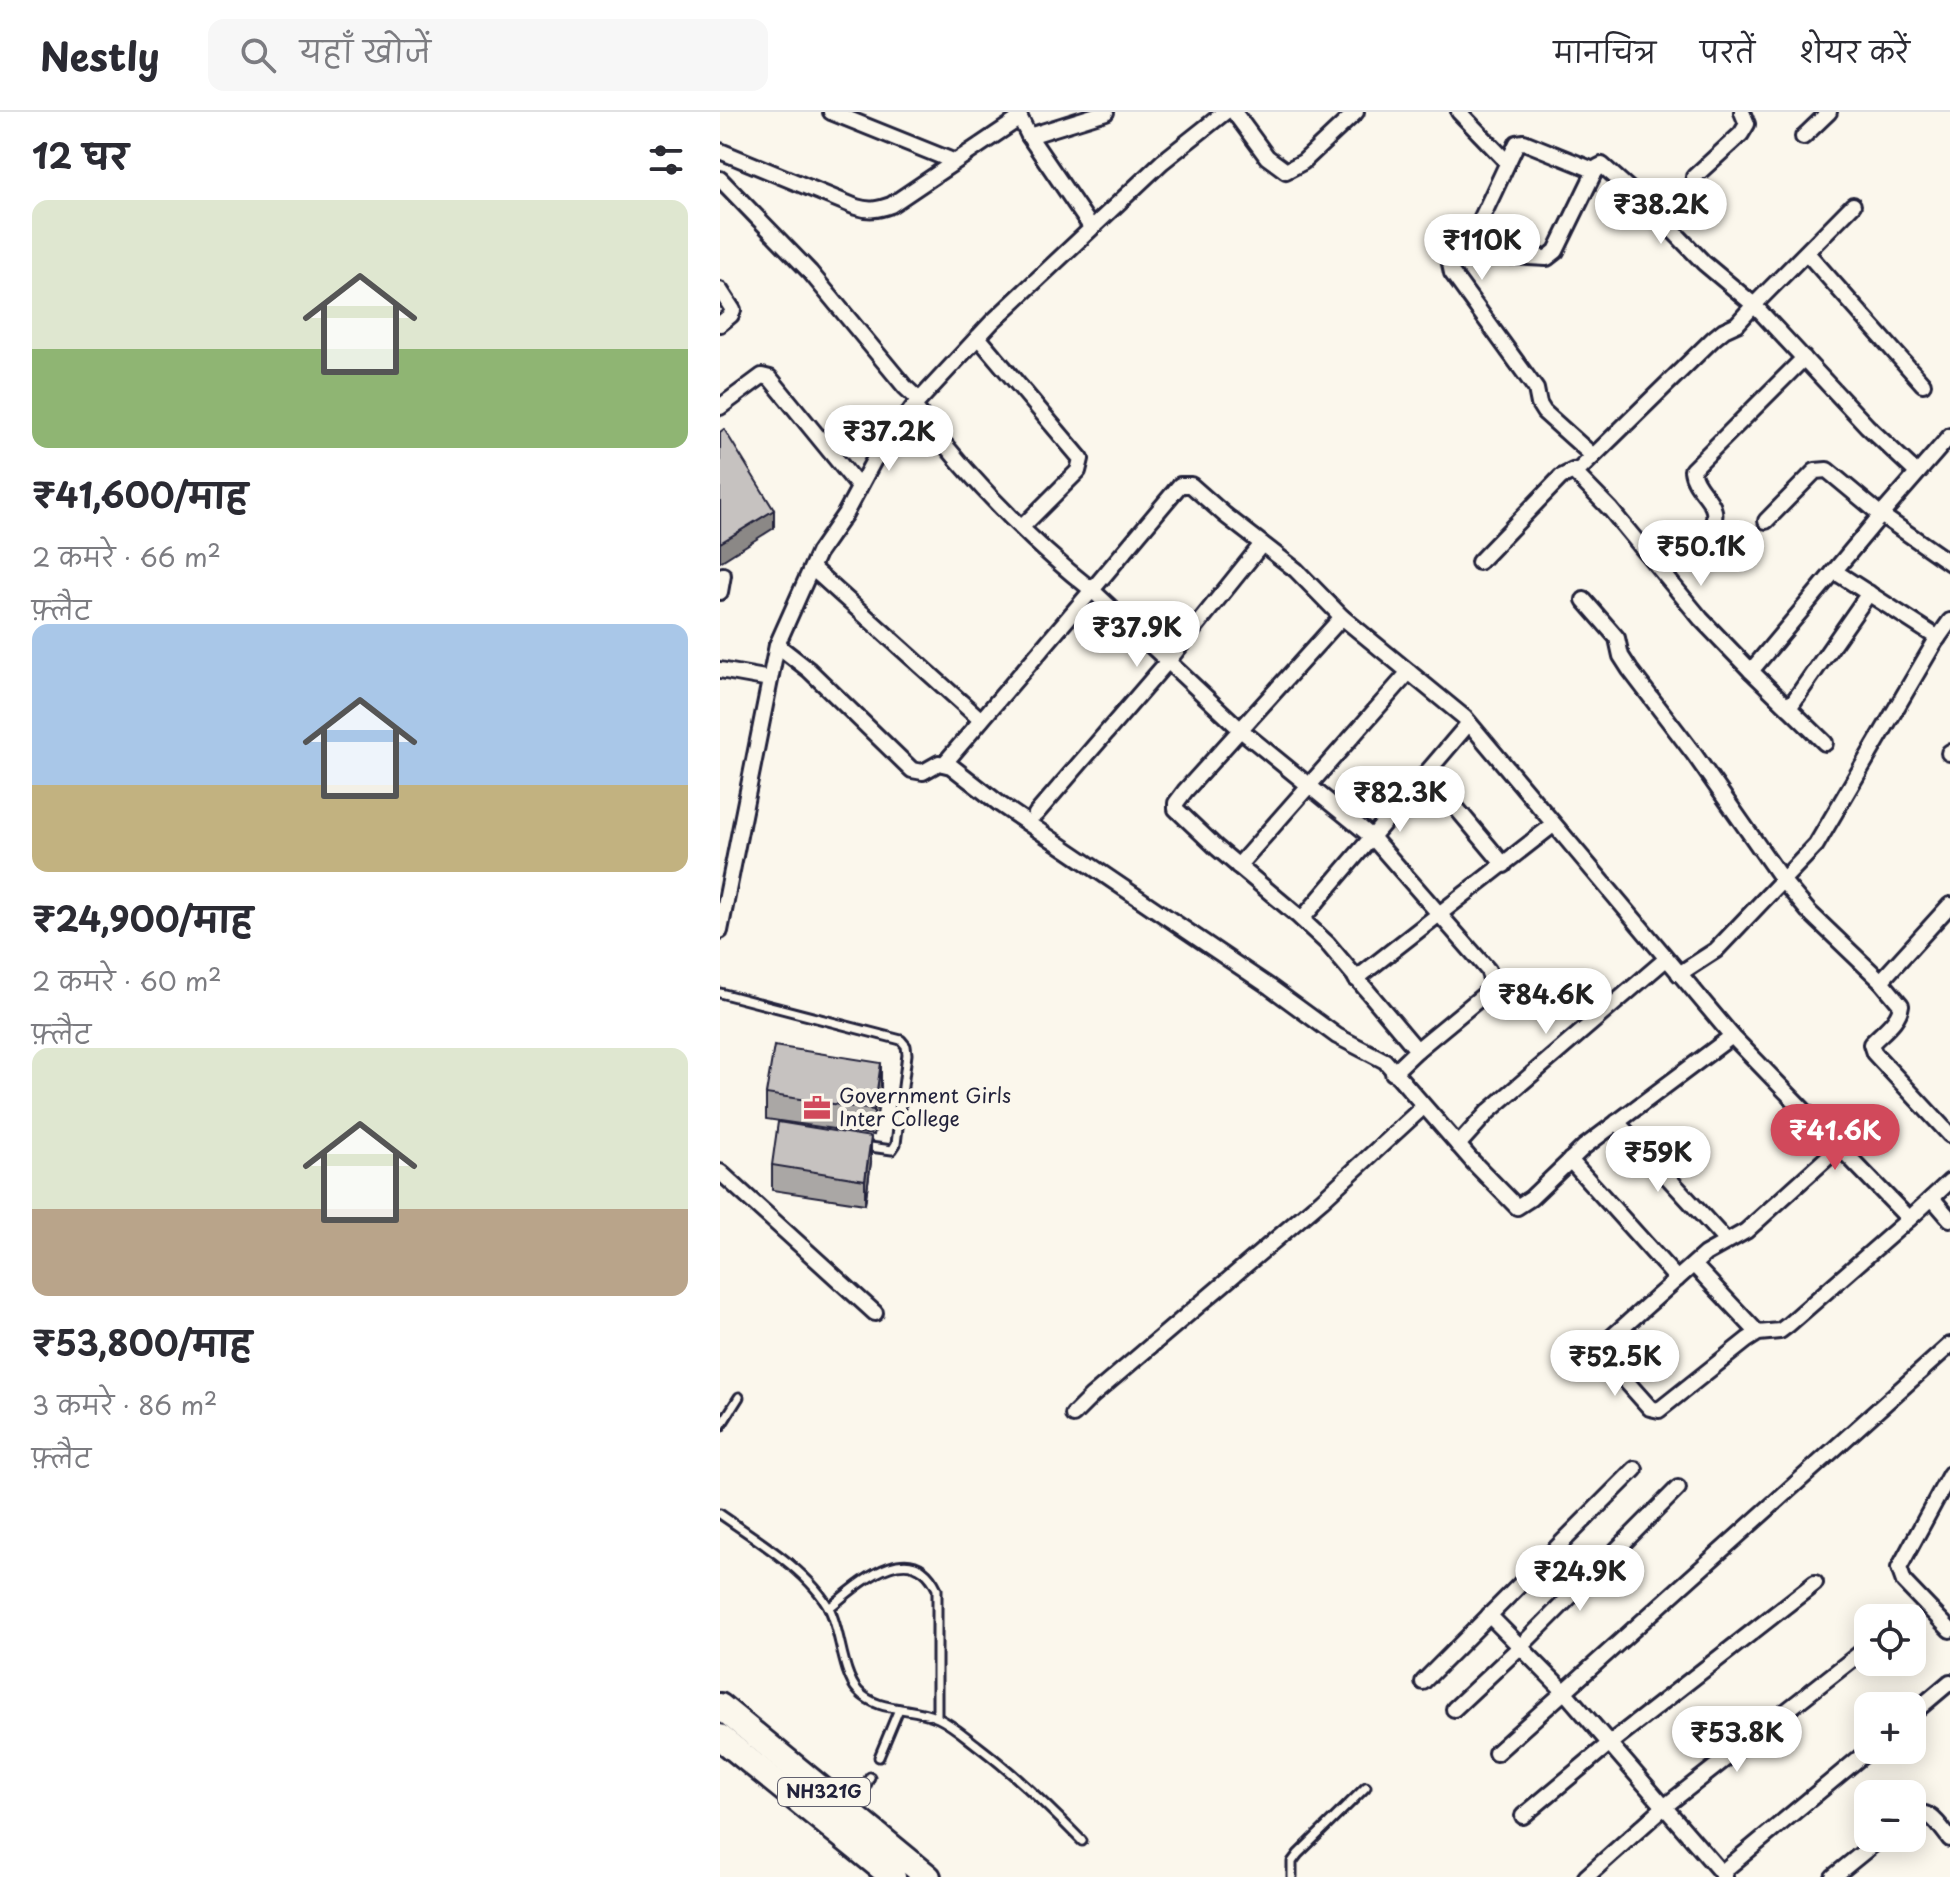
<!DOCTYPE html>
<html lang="hi">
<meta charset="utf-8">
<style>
:root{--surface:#fff;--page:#f7f7f7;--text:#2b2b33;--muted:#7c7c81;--line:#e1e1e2;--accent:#d1495b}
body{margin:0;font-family:"Playpen Sans","Playpen Sans Deva",sans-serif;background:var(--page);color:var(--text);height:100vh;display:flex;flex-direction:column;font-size:30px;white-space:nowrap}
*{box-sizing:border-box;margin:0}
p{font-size:26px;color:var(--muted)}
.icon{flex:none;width:44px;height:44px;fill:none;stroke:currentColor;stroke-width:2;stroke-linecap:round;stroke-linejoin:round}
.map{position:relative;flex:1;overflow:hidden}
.side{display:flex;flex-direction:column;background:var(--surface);width:720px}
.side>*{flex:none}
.buttons{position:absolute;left:1134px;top:1492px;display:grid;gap:16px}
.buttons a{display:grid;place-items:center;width:72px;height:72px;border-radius:16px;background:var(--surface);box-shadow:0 4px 20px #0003;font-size:40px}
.price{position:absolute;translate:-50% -68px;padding:0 18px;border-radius:28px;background:#fff;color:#222;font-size:26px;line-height:52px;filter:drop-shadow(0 2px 4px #0008)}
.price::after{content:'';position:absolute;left:50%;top:48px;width:24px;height:18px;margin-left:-12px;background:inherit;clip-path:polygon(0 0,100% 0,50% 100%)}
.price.active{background:var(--accent);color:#fff}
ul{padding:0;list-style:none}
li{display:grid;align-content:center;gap:16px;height:424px;padding:0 32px}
li span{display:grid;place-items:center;height:248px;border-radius:16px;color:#555}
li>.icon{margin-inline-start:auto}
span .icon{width:144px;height:144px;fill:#fffc;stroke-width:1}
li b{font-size:34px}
h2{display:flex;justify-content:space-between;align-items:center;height:96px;padding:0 32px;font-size:34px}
header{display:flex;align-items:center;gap:48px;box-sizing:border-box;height:112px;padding:0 40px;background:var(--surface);border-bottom:2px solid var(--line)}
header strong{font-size:38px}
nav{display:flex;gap:44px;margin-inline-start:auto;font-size:28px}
.search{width:560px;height:72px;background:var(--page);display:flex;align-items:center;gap:20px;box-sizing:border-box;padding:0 28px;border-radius:16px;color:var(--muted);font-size:30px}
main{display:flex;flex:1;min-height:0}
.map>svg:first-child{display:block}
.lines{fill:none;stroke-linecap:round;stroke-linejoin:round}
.lane-casing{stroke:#22223b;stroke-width:13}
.street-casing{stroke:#22223b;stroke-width:20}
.highway-casing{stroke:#22223b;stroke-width:30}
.lane{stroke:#fbf7ec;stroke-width:7}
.street{stroke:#fbf7ec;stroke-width:14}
.highway{stroke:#fbf7ec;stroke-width:24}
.wall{fill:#aaa7a5;stroke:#22223b;stroke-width:2}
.shaded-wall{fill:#8b8886;stroke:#22223b;stroke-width:2}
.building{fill:#c6c2c0;stroke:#22223b;stroke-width:2}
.labels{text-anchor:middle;stroke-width:8;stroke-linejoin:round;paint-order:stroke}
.shield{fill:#fbf7ec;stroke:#636270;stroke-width:2}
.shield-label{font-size:18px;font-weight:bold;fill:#22223b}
.poi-label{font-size:20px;fill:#22223b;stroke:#fbf7ec;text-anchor:start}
</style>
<header>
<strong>Nestly</strong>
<div class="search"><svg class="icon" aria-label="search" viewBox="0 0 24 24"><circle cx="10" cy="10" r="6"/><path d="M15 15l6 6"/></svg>यहाँ खोजें</div>
<nav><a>मानचित्र</a><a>परतें</a><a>शेयर करें</a></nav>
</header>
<main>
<section class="side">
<h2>12 घर<svg class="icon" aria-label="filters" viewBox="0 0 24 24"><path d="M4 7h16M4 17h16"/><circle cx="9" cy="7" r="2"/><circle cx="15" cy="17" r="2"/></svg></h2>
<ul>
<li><span style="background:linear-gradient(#dfe7d0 60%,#8fb573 0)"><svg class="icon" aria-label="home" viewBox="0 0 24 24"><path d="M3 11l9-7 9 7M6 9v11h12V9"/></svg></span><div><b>₹41,600/माह</b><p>2 कमरे · 66 m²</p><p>फ़्लैट</p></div></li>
<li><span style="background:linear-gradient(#a9c7e8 65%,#c2b280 0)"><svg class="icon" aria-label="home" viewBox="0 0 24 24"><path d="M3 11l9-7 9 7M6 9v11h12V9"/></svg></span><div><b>₹24,900/माह</b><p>2 कमरे · 60 m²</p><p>फ़्लैट</p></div></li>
<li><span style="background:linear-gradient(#dfe7d0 65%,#b9a48a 0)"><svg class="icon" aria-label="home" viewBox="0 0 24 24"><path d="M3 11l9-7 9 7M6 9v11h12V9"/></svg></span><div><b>₹53,800/माह</b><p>3 कमरे · 86 m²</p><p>फ़्लैट</p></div></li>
</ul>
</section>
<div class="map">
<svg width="1230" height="1765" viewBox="0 0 1230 1765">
<rect width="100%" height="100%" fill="#fbf7ec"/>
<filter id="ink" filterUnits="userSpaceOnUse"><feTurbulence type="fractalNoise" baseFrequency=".0125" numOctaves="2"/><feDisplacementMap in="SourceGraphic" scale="16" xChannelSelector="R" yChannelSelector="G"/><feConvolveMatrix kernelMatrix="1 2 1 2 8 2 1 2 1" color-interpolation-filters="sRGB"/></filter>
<g filter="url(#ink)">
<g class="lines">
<g class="lane-casing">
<g id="lane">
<path d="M 0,881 L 181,928 L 186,934 L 187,942 L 176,1032 L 172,1038 L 143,1034"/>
<path d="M 0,1315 L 19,1285"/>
<path d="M 0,1402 C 34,1426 91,1460 110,1498 C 121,1521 122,1561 138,1579 C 158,1601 193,1594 218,1606 C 233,1613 246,1625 258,1634 C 296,1663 329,1695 362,1729"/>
<path d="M 109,1496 C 138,1473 191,1422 217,1477 L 217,1605"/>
<path d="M 159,1645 L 179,1597"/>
<path d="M 135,1697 L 150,1665"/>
<path d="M 572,1765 L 572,1750 L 578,1742 L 646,1675"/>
</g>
</g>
<g class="street-casing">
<g id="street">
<path d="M 111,0 L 233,49"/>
<path d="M 297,0 L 309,24 L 371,115"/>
<path d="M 514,0 L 547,45 L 566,59 L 583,50 L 636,0"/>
<path d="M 739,0 L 787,50"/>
<path d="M 309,24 L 386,0"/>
<path d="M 1083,25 L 1109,0"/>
<path d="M 0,39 L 136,95 C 149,99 157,98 171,93 L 300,6"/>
<path d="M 974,65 L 1021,22 L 1027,12 L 1022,0"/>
<path d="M 0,67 L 90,160 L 185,275 L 199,288"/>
<path d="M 1087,141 L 1203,272"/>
<path d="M 729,147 L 790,144 L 827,146 L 836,139 L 873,63 L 878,55 L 882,53 L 934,99 L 984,151 L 1034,193 L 1133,93"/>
<path d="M 0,178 L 13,198 L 11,203 L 0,212"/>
<path d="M 258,225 L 361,347 L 358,359 L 302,415"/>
<path d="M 0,295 L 42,264 L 50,266 L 139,375"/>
<path d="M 1230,324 L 1161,403 L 1230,451"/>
<path d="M 873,344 L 824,300 L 819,292 L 816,277 L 732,161 L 729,147 L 756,118 L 797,31 L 804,30 L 876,59"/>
<path d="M 856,361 L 993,227 L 1004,218 L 1017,212 L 1034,193 L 1147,314 L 1197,361"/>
<path d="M 759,450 L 841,365 L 853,359 L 891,398 L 981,507 L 1031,559 L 1161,403 L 1107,358 L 1095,359 L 1046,409"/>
<path d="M 92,456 L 261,608"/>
<path d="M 1114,459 L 1218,526"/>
<path d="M 945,462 L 993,411 C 1001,389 974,379 972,358 L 1084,246"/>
<path d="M 0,480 L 3,463"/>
<path d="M 864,488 L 897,526 L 901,544 L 910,558 L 974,642 L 1063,769 L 1088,799 L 1161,869"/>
<path d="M 622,505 L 465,679 L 456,691 L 456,697 L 497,736 L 577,803 L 607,831 L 697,938 L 673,961"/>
<path d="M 57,533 L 89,558 L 192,658 L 203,660 L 219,651 L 231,654 L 281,693 L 550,875 L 617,924 L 665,949 L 753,1050 L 797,1095 L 811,1086 L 864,1035 L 1012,924 L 745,606 L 622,505 L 576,458 L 505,403 L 471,373 L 460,373 L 372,478 C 306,426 245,361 194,294"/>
<path d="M 0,558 L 50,567"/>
<path d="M 1031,559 L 1105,631"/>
<path d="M 1069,596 L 1149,481"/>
<path d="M 1229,641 L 1230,640"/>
<path d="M 224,652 L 372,478 L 522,619 L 652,725 L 768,858 L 772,869 L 771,877 L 697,938"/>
<path d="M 707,661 L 784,753"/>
<path d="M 316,702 L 448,549 L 542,432"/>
<path d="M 518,754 L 689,560"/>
<path d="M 1230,793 L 1161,869 L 1181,893 C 1179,909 1162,920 1151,932 L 1154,941 L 1230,1023"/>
<path d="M 582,807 L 749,611"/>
<path d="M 0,819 L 57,533 L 98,441 L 125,402 L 154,348 L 194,294 L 272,210 L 442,50 L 505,0"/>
<path d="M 959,862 L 996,838 L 1096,733 L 1215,530 L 1230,509"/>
<path d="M 636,867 L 833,713"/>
<path d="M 1012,924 L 1189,1107 L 1230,1069"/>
<path d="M 897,1010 L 1006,1129"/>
<path d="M 738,1033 L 768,1000 L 946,847"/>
<path d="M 1118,1036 L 1026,1119 L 985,1142 L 884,1232 L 881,1241 L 930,1296 L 939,1298 L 1027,1228 L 1038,1221 L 1060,1219 L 1068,1213 L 1189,1107"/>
<path d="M 850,1048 L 957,1167"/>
<path d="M 0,1060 L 155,1201"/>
<path d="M 1212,1086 L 1230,1107"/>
<path d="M 974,1153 L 1038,1221"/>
<path d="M 353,1303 L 372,1284 L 602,1088 L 703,995"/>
<path d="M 1230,1362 L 1179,1456 L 1184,1470 L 1230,1518"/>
<path d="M 769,1503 L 844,1579 L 1005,1765"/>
<path d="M 703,1570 L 915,1357"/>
<path d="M 734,1597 L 801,1534 L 958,1376"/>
<path d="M 1192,1602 L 1230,1570"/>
<path d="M 776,1641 L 1230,1233"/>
<path d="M 1192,1702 C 1211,1697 1219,1713 1230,1727"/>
<path d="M 803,1704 L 890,1631 L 1095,1471"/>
<path d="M 1001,1761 L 1149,1638"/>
<path d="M 866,1765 L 944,1695 L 1148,1535"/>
<path d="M 1113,1765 L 1161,1726"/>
</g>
</g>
<g class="highway-casing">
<g id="highway">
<path d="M 0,1594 L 208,1765"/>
<path d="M 0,1625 L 173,1765"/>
</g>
</g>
<use href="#lane" class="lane"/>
<use href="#street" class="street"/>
<use href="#highway" class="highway"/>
</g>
<g class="wall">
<path d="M 161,975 L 154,1023 L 46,1007 L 46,982 Z"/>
<path d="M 151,1050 L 145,1092 L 52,1078 L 52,1053 Z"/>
</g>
<g class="shaded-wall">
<path d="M 54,398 L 54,416 L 0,450 L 0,431 Z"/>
<path d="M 161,951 L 161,975 L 154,1023 L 154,998 Z"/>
<path d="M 151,1025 L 151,1050 L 145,1092 L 145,1068 Z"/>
</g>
<g class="building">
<path d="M 4,317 L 54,398 L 0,431 L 0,320 Z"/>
<path d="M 54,934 L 161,951 L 154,998 L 46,982 Z"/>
<path d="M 58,1010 L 151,1025 L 145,1068 L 52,1053 Z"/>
</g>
</g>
<defs>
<g id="office-bare" transform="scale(2.16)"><path d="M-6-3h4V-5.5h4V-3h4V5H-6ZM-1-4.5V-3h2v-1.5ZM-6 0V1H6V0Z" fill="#d1495b" stroke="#fbf7ec" stroke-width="2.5" paint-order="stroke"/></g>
</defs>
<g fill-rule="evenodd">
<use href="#office-bare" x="97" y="996"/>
</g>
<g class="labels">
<rect class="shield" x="58" y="1666" width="92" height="28" rx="6"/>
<g class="shield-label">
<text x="104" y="1686">NH321G</text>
</g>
<g class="poi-label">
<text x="119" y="991">Government Girls<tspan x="119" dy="23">Inter College</tspan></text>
</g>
</g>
</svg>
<div class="buttons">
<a><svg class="icon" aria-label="locate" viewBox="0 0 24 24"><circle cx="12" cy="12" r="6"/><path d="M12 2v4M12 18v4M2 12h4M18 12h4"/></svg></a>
<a>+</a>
<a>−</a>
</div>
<b class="price" style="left:941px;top:134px">₹38.2K</b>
<b class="price" style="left:762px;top:170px">₹110K</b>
<b class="price" style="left:169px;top:361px">₹37.2K</b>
<b class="price" style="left:981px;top:476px">₹50.1K</b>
<b class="price" style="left:417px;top:557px">₹37.9K</b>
<b class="price" style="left:680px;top:722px">₹82.3K</b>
<b class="price" style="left:826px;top:924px">₹84.6K</b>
<b class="price active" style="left:1115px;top:1060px">₹41.6K</b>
<b class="price" style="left:938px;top:1082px">₹59K</b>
<b class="price" style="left:895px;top:1286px">₹52.5K</b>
<b class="price" style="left:860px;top:1501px">₹24.9K</b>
<b class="price" style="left:1017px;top:1662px">₹53.8K</b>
</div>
</main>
